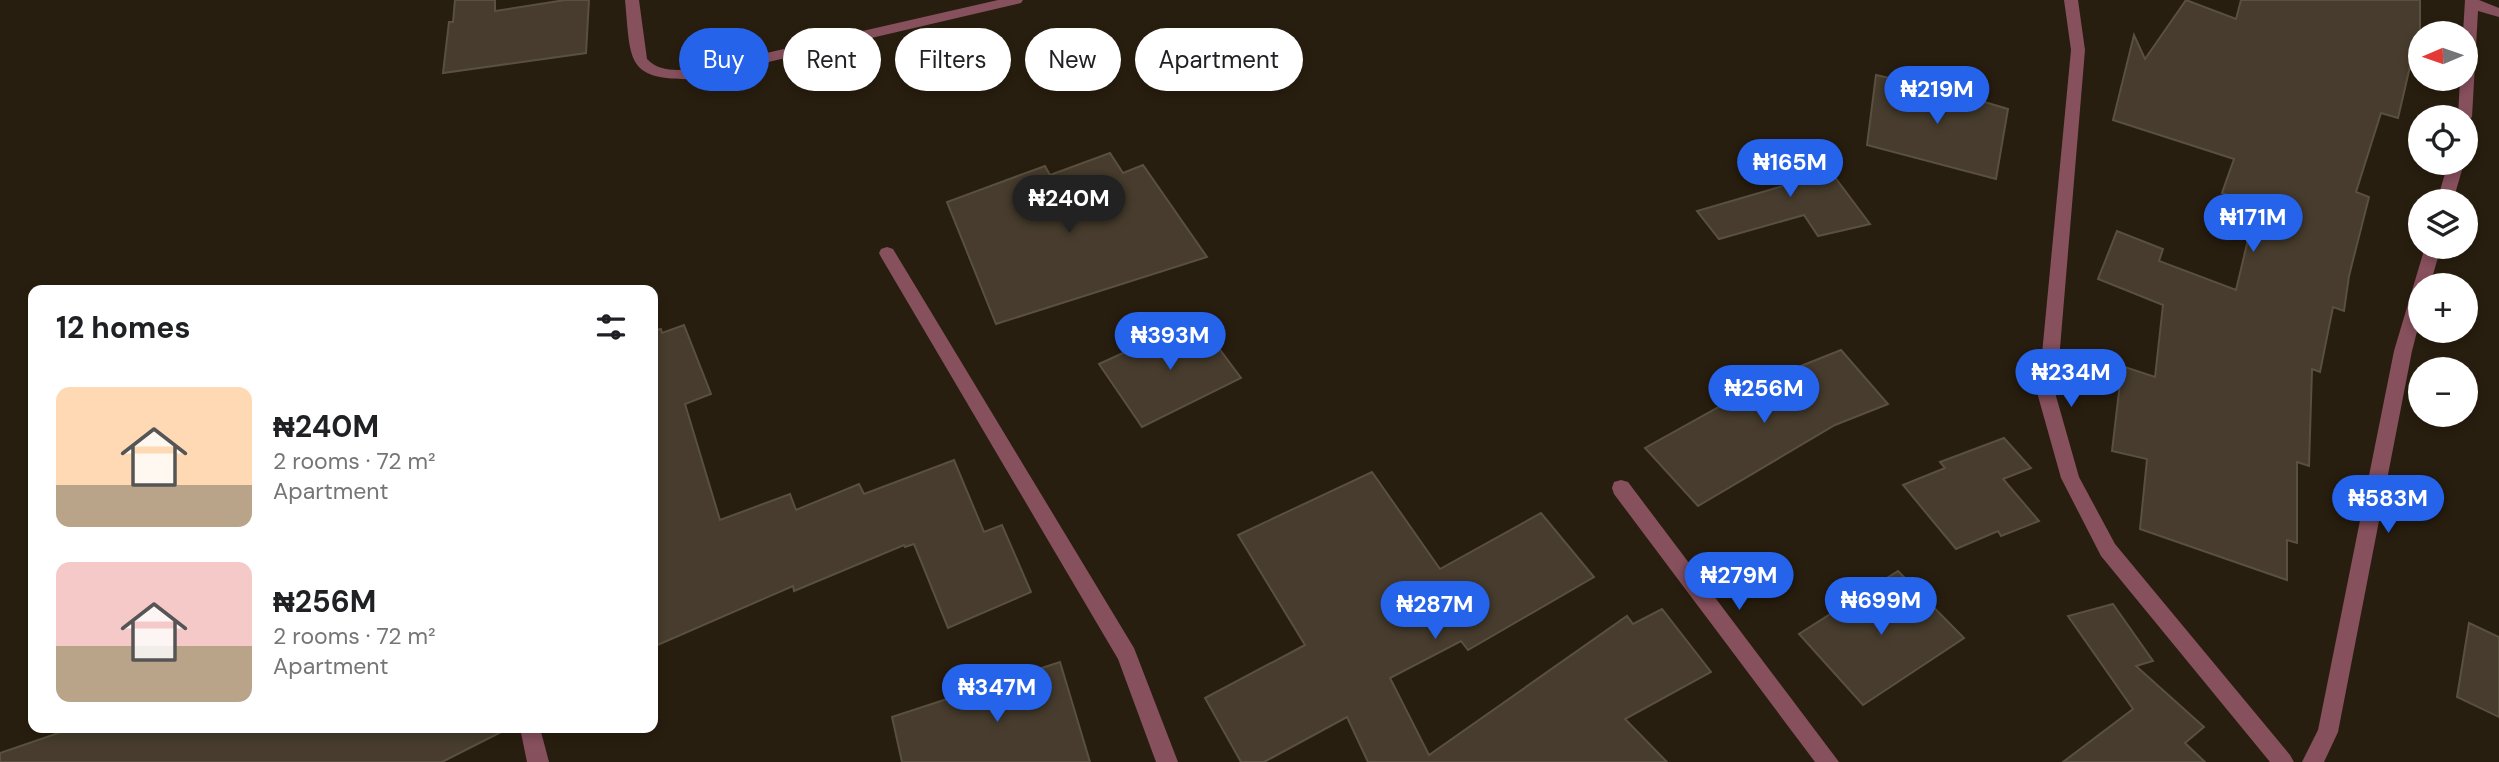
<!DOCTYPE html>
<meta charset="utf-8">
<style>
:root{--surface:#fff;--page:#f2f2f2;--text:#202124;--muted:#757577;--accent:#2563eb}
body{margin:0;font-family:"DM Sans",sans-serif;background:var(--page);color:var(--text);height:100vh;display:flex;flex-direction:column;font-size:26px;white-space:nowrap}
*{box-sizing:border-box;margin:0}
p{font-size:23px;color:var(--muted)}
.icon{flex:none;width:38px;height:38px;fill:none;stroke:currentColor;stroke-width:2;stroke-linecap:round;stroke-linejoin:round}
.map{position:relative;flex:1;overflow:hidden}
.side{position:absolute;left:28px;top:285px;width:630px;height:448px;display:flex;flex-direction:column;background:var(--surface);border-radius:14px;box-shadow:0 4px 10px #0003}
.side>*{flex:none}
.top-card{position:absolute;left:679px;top:28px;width:665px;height:63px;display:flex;gap:14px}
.needle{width:46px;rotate:268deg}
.controls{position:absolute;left:2408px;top:21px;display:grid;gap:14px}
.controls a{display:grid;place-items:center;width:70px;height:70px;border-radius:50%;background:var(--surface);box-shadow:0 4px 10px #0003;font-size:35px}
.price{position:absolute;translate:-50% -60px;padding:0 16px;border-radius:24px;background:var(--accent);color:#fff;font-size:23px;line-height:46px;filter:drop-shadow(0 2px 4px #0008)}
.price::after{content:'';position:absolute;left:50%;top:42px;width:21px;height:16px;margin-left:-10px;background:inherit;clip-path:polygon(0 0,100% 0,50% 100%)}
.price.current{background:#222;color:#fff}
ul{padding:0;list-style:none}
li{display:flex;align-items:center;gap:21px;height:175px;padding:0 28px}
li span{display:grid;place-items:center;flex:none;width:196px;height:140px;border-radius:14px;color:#555}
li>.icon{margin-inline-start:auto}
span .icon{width:84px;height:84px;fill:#fffc;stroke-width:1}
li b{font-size:30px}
h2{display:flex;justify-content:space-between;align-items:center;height:84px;padding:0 28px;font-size:30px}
.tag{padding:0 24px;border-radius:32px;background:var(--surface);box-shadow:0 4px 10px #0003;font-size:24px;line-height:63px}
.tag.current{background:var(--accent);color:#fff}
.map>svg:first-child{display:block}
.building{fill:#473c2d;stroke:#5a503f;stroke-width:2}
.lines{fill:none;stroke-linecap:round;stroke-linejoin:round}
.minor{fill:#87505d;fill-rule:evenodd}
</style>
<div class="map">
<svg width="2499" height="762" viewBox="0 0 2499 762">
<rect width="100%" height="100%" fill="#281e0f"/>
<g class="building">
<path d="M 455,0 L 495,0 L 495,11 L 565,0 L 589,0 L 586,53 L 443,73 L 449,22 L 453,22 Z"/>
<path d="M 2186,0 L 2236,19 L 2241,0 L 2420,0 L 2420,60 L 2412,58 L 2398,118 L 2381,113 L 2356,192 L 2369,197 L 2349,276 L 2344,311 L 2333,307 L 2320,372 L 2312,369 L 2309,466 L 2297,462 L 2297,543 L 2287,540 L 2287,580 L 2140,529 L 2147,459 L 2112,451 L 2122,366 L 2155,377 L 2163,305 L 2098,279 L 2117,231 L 2163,249 L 2159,261 L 2236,290 L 2256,206 L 2222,193 L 2234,159 L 2113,120 L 2134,35 L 2145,59 Z"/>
<path d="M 1876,75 L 1912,83 L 1911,80 L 2008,109 L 1996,179 L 1867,145 Z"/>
<path d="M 1810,144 L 1870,224 L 1818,236 L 1804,215 L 1719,239 L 1697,211 L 1783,186 L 1760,154 Z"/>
<path d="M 1110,153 L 1123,173 L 1143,165 L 1207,257 L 996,324 L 947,202 L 1045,166 L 1050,175 Z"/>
<path d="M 1197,319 L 1241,378 L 1142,427 L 1099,364 Z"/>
<path d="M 684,325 L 711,394 L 685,404 L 720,520 L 790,494 L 796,510 L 859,484 L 864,494 L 954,460 L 984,532 L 1002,525 L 1031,592 L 948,628 L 914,544 L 905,547 L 904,545 L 794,591 L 793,586 L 653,647 L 653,330 L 661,329 L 662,333 Z"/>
<path d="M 1841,350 L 1888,404 L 1835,425 L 1698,506 L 1645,448 L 1771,378 Z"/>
<path d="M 2004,438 L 2031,468 L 2003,479 L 2039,521 L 2001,536 L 1998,531 L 1956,549 L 1903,485 L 1945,468 L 1940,462 Z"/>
<path d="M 1372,472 L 1440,569 L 1541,513 L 1594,577 L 1468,650 L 1461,641 L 1390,678 L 1429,755 L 1627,616 L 1633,624 L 1662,609 L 1711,672 L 1625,719 L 1667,762 L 1368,762 L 1347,717 L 1264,762 L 1241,762 L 1205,698 L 1305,645 L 1238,535 Z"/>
<path d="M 1898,571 L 1964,638 L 1863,705 L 1799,634 Z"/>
<path d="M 2113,604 L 2153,661 L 2136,666 L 2204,727 L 2185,743 L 2205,762 L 2063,762 L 2133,709 L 2068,616 Z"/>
<path d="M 2469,623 L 2499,637 L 2499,717 L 2457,697 Z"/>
<path d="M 1060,662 L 1090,762 L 902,762 L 892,717 Z"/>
<path d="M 73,728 L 509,728 L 442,762 L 0,762 L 0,753 Z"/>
</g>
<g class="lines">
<g class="minor">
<path d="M 625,0 L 639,0 L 647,59 C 660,73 679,70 696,69 L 998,0 L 1023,0 L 1021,3 L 696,79 C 625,81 631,61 625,0 Z"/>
<path d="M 2064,0 L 2078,0 L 2085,50 L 2056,396 L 2079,477 L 2115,544 L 2290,755 L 2294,762 L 2270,762 L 2101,556 L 2061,478 L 2038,396 L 2071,50 Z"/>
<path d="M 2465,0 L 2479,0 L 2499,8 L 2499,17 L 2478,11 L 2472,117 L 2466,122 L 2466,117 L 2458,117 L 2460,79 L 2466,79 L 2466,33 L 2463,33 Z"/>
<path d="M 2448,163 L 2464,163 L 2453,201 L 2437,201 Z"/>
<path d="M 887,247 L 893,249 L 1134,648 L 1178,762 L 1156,762 L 1118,659 L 881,257 L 879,253 L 881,249 Z"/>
<path d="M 2425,247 L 2441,247 L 2430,285 L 2420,285 L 2420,320 L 2412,351 L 2338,732 L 2324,762 L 2302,762 L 2318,730 L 2394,351 Z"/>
<path d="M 1621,480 L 1628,482 L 1839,762 L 1815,762 L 1614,494 L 1612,488 L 1614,482 Z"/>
<path d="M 520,728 L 540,728 L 549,762 L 527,762 Z"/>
</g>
</g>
</svg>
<div class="controls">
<a><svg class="needle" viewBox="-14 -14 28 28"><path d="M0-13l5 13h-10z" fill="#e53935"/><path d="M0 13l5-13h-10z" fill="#757577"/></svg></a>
<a><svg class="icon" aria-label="locate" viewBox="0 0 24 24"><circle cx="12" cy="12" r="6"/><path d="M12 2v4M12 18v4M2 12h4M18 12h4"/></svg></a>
<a><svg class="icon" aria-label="layers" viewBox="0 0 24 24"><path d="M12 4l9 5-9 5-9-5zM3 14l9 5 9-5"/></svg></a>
<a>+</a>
<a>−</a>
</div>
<b class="price" style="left:1937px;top:126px">₦219M</b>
<b class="price" style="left:1790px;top:199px">₦165M</b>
<b class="price current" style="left:1069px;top:235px">₦240M</b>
<b class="price" style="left:2253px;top:254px">₦171M</b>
<b class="price" style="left:1170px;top:372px">₦393M</b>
<b class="price" style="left:2071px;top:409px">₦234M</b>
<b class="price" style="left:1764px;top:425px">₦256M</b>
<b class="price" style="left:2388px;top:535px">₦583M</b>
<b class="price" style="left:1739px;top:612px">₦279M</b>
<b class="price" style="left:1881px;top:637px">₦699M</b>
<b class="price" style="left:1435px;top:641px">₦287M</b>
<b class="price" style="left:997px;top:724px">₦347M</b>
<div class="top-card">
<a class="tag current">Buy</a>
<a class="tag">Rent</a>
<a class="tag">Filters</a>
<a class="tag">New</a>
<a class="tag">Apartment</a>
</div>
<section class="side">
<h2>12 homes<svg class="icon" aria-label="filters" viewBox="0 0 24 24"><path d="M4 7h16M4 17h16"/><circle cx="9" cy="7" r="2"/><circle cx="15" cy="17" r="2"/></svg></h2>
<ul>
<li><span style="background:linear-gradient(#ffd9b3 70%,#b9a48a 0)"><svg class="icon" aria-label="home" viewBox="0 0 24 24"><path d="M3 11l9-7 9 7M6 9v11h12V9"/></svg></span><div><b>₦240M</b><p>2 rooms · 72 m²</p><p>Apartment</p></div></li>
<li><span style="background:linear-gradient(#f6c9c9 60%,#b9a48a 0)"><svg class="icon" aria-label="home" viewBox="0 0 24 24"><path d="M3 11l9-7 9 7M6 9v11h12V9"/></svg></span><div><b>₦256M</b><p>2 rooms · 72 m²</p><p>Apartment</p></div></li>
</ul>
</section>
</div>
